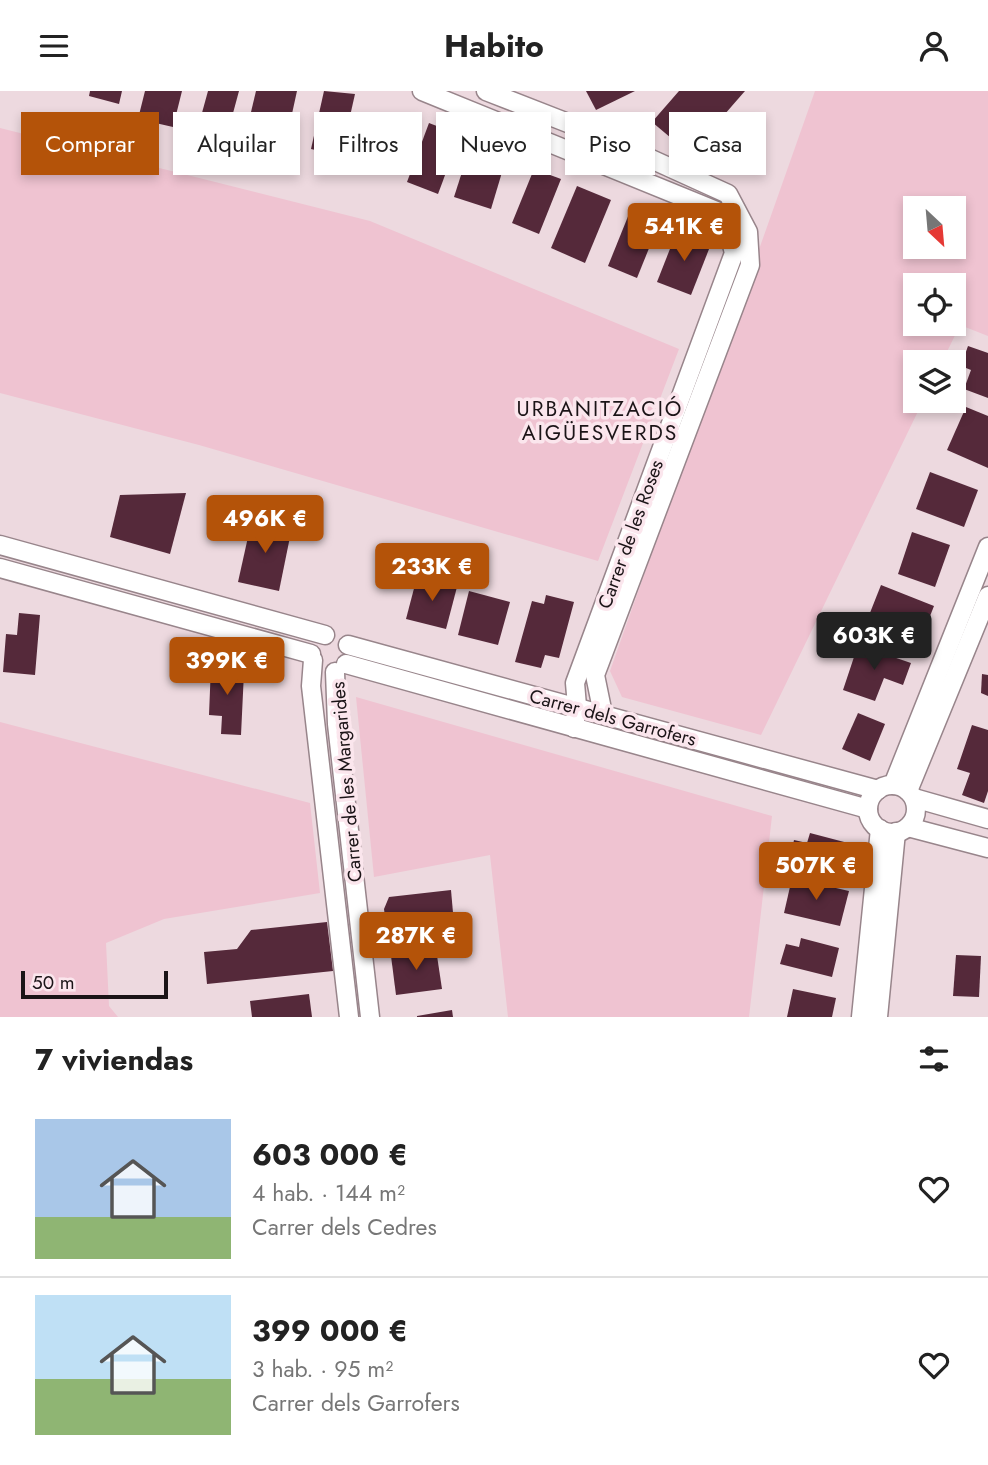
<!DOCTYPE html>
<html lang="es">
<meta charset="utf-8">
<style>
:root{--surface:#fff;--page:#f2f2f2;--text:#222;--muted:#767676;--line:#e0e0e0;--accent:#b45309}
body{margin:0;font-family:Jost,sans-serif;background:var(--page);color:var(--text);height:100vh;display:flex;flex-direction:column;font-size:26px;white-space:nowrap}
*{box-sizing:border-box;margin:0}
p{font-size:23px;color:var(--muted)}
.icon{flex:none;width:38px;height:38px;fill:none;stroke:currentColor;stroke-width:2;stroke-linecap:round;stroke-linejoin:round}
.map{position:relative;height:926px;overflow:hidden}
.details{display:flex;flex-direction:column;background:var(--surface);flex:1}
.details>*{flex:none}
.hud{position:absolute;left:21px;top:21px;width:947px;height:63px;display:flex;gap:14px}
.needle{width:46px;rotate:154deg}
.fabs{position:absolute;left:903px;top:105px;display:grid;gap:14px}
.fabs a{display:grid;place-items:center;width:63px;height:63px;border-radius:0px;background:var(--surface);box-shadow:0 4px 10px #0003;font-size:35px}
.scale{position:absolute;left:21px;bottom:18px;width:147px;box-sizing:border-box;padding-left:7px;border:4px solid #1b1417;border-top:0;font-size:19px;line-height:24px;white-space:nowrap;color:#1b1417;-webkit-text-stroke:5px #fbe6ed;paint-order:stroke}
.price{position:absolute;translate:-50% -60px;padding:0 16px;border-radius:7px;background:var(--accent);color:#fff;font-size:23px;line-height:46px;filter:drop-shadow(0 2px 4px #0008)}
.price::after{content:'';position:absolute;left:50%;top:42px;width:21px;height:16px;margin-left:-10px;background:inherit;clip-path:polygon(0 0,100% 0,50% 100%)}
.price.current{background:#222;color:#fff}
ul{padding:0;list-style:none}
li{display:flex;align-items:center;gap:21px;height:175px;padding:0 35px}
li+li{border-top:2px solid var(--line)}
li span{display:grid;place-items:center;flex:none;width:196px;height:140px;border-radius:0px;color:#555}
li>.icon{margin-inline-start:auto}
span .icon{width:84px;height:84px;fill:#fffc;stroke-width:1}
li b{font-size:30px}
h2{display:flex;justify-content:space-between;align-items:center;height:84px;padding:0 35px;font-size:30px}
.chip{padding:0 24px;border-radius:0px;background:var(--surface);box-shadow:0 4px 10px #0003;font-size:24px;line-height:63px}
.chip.current{background:var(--accent);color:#fff}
header{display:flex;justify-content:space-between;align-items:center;height:91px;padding:0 35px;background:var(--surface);font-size:32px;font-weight:700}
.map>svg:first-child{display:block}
.green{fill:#efc3d1;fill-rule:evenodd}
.building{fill:#55293a}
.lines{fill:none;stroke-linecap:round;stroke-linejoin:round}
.minor-casing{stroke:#98858b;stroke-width:21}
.minor{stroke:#fff;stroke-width:18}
.labels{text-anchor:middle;stroke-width:7;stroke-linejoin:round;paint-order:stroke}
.street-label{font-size:19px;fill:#1b1417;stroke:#fbe6ed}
.neighbourhood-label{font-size:21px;letter-spacing:2px;fill:#1b1417;stroke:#fbe6ed}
</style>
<header><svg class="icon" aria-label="menu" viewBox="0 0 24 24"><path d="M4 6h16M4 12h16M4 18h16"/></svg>Habito<svg class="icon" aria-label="person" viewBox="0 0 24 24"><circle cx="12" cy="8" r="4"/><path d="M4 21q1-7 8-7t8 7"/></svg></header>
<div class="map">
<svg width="988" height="926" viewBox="0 0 988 926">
<rect width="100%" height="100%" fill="#edd9df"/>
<g class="green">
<path d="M 815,0 L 988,0 L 988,245 L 960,234 L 942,271 L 915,271 L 915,310 L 923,310 L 761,644 L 622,606 L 610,580 ZM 915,117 L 954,117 L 954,156 L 915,156 ZM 915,194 L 954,194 L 954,233 L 915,233 Z"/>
<path d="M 0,37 L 370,130 L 679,258 L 598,470 L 199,354 L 0,302 Z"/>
<path d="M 356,606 L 772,725 L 749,926 L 508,926 L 490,764 L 374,786 Z"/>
<path d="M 0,631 L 310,712 L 320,802 L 164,828 L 106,852 L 109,915 L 118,926 L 0,926 Z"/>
</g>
<g class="building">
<path d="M 90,0 L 122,0 L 119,13 L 89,5 Z"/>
<path d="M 145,0 L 182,0 L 173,36 L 138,28 Z"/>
<path d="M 208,0 L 239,0 L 226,48 L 197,40 Z"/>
<path d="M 256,0 L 297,0 L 286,50 L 246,42 Z"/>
<path d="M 324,0 L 355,3 L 341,65 L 311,58 Z"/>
<path d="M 586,0 L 635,0 L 596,19 Z"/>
<path d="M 679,0 L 745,0 L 690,63 L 652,31 Z"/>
<path d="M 429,32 L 460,44 L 438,103 L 407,91 Z"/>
<path d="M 470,56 L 506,68 L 491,118 L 454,106 Z"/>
<path d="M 534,78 L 561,88 L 539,143 L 512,132 Z"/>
<path d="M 577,95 L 611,109 L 585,172 L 551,157 Z"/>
<path d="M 631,118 L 660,130 L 637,187 L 608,175 Z"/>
<path d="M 677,140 L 711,153 L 691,204 L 657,191 Z"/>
<path d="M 968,255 L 988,262 L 988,307 L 964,298 L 971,279 L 961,275 Z"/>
<path d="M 966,316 L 988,325 L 988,377 L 947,359 Z"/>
<path d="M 930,381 L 978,399 L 964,436 L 916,418 Z"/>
<path d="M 186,402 L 170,463 L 110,446 L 120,404 Z"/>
<path d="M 252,428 L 292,436 L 279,500 L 238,491 Z"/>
<path d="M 912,441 L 950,454 L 935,496 L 898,483 Z"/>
<path d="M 417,486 L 457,496 L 446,538 L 406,528 Z"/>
<path d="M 881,494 L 934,515 L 917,558 L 864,537 Z"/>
<path d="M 469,500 L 510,511 L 498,554 L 458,544 Z"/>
<path d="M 546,504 L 574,511 L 559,567 L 545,564 L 541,577 L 515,571 L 532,510 L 544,513 Z"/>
<path d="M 19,522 L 40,524 L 35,584 L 3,581 L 6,543 L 17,544 Z"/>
<path d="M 858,554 L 911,572 L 903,594 L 884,587 L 875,610 L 843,599 Z"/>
<path d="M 211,574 L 236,575 L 244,581 L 241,644 L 221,643 L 222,625 L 209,624 Z"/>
<path d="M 982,583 L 988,584 L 988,605 L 981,602 Z"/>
<path d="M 858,622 L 885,633 L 870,670 L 842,658 Z"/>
<path d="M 972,634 L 988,639 L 988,700 L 984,712 L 962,704 L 970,682 L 957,678 Z"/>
<path d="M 810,742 L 848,752 L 840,781 L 790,768 L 794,749 L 807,752 Z"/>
<path d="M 792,787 L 849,800 L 840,835 L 784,822 Z"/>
<path d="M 451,799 L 454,833 L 387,841 L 384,818 L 389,806 Z"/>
<path d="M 327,831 L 333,880 L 207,893 L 204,861 L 237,858 L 251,839 Z"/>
<path d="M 801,847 L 839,857 L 832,886 L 780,873 L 786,853 L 799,856 Z"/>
<path d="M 436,858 L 442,898 L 396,904 L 391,865 Z"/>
<path d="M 956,864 L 981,865 L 979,906 L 953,905 Z"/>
<path d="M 793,898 L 836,907 L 832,926 L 787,926 Z"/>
<path d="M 309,903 L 312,926 L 252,926 L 250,910 Z"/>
<path d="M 452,919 L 453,926 L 417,926 L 417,925 Z"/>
</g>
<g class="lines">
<g class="minor-casing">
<g id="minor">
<path d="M 422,0 L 724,123 L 734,162 L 575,592 L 577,615 L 574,637"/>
<path d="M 486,0 L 596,43 L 728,103 L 748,141 L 750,174 L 595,584 L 603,623"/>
<path d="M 0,454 L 325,544"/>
<path d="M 0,477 L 311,563"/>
<path d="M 348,554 L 878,699"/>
<path d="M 313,569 L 311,595 L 349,926"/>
<path d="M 346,573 L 868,718"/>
<path d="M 335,581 L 337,633 L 370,926"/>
<path d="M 893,694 L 988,456"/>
<circle cx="892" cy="718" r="24"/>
<path d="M 908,700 L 988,505"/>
<path d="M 914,707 L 988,728"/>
<path d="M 908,736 L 988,757"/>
<path d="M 861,926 L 880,738"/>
<path d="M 878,926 L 896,741"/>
</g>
</g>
<use href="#minor" class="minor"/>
</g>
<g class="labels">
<g class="street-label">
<text transform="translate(630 443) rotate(-70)" y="7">Carrer de les Roses</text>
<text transform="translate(613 626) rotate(15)" y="7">Carrer dels Garrofers</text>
<text transform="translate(346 691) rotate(-95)" y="7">Carrer de les Margarides</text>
</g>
<g class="neighbourhood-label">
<text x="600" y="325">URBANITZACIÓ<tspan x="600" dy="24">AIGÜESVERDS</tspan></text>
</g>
</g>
</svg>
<div class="fabs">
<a><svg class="needle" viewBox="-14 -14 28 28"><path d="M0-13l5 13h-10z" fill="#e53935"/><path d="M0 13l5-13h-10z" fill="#767676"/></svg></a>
<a><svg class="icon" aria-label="locate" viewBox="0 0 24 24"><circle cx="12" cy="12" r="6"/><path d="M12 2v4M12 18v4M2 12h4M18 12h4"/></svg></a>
<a><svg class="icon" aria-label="layers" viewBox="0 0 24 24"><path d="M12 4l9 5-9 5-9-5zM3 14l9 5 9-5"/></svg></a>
</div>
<div class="scale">50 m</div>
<b class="price" style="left:684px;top:172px">541K €</b>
<b class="price" style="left:265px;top:464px">496K €</b>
<b class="price" style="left:432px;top:512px">233K €</b>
<b class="price current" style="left:874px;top:581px">603K €</b>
<b class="price" style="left:227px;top:606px">399K €</b>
<b class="price" style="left:816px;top:811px">507K €</b>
<b class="price" style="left:416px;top:881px">287K €</b>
<div class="hud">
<a class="chip current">Comprar</a>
<a class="chip">Alquilar</a>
<a class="chip">Filtros</a>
<a class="chip">Nuevo</a>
<a class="chip">Piso</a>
<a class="chip">Casa</a>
</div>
</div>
<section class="details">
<h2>7 viviendas<svg class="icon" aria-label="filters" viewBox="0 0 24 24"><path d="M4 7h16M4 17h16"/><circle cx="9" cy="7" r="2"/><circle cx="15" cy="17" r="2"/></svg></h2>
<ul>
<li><span style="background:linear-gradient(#a9c7e8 70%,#8fb573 0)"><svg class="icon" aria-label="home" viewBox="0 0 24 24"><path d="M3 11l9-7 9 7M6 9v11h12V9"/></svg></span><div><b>603 000 €</b><p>4 hab. · 144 m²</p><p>Carrer dels Cedres</p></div><svg class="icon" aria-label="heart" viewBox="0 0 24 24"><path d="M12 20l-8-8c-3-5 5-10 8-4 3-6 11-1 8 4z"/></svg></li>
<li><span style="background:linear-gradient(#bfe0f5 60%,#8fb573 0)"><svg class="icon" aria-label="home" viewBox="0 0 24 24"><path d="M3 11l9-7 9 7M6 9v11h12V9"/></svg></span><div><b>399 000 €</b><p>3 hab. · 95 m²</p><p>Carrer dels Garrofers</p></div><svg class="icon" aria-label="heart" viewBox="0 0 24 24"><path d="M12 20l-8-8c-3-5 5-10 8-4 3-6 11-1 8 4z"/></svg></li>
</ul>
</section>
